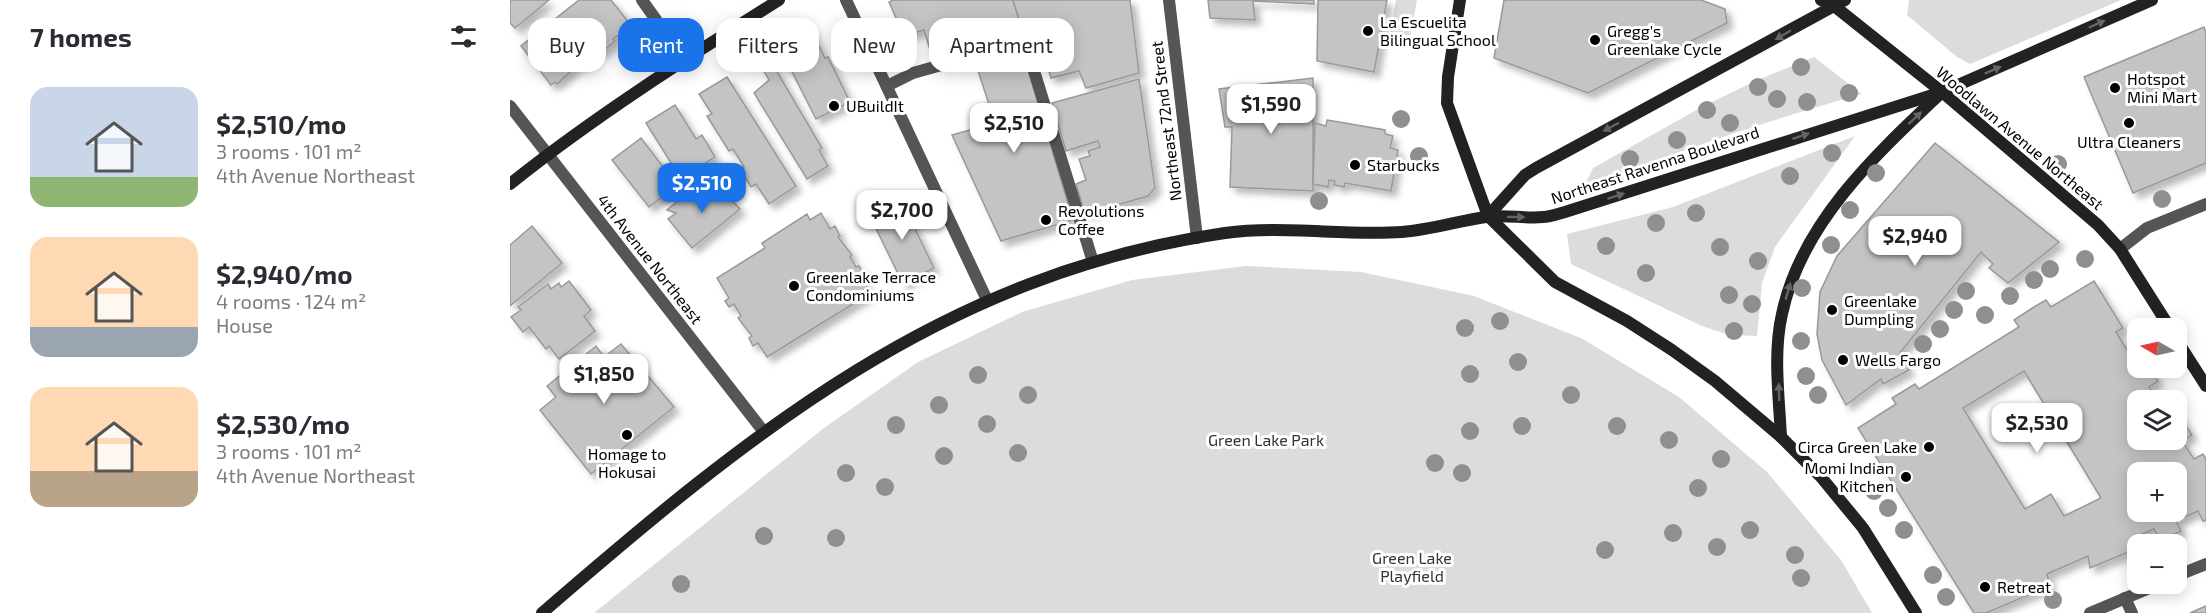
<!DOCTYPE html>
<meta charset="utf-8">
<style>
:root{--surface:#fff;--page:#f2f2f3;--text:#2b2b33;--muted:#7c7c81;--accent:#1a73e8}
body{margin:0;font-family:"Exo 2",sans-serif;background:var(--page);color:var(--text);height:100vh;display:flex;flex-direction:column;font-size:22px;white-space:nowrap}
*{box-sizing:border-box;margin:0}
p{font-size:20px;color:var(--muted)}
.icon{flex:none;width:33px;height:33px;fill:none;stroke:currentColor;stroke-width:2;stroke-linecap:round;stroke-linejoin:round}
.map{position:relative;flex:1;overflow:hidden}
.sheet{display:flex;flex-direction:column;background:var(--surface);width:510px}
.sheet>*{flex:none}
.guide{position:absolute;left:18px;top:18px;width:570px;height:54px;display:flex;gap:12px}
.needle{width:39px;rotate:279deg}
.controls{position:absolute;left:1617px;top:318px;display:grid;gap:12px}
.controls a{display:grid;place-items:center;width:60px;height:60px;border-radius:12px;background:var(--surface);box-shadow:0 3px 15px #0003;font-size:30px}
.price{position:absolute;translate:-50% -51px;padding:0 14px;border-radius:12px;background:#fff;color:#222;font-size:20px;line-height:39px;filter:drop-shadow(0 2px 3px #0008)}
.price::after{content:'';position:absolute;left:50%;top:36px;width:18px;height:14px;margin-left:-9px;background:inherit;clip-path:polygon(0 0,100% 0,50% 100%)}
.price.active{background:var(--accent);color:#fff}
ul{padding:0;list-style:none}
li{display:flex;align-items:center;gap:18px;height:150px;padding:0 30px}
li span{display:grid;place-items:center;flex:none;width:168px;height:120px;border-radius:18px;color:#555}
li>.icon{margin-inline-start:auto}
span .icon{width:72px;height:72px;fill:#fffc;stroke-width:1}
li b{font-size:26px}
h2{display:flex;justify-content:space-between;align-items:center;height:72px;padding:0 30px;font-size:26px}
.tag{padding:0 21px;border-radius:18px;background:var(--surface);box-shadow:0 3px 15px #0003;font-size:21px;line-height:54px}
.tag.active{background:var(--accent);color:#fff}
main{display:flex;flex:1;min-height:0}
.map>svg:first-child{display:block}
.green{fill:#dcdcdc}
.building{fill:#c4c4c4;stroke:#999;stroke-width:1.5;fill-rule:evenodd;filter:url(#shadow)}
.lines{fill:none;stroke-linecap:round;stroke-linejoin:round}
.lane{stroke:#555;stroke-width:12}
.street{stroke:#555;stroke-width:12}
.secondary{stroke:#222;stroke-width:12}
.tree{fill:#8f8f8f}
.oneway{fill:#646464}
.poi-dot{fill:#000;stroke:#fff;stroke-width:2}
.labels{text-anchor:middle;stroke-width:6;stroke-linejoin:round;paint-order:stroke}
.poi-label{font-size:16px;fill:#000;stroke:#fff;text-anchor:start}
.street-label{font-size:16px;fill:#000;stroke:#fff}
.park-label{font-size:16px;fill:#333;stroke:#fff}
</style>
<main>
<section class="sheet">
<h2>7 homes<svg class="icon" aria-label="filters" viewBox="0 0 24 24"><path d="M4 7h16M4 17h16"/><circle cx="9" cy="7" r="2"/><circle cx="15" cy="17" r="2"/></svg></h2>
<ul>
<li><span style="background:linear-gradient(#c9d6e8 75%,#8fb573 0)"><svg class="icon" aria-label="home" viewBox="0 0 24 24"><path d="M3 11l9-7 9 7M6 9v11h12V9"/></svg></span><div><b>$2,510/mo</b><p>3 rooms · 101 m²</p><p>4th Avenue Northeast</p></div></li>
<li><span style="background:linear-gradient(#ffd9b3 75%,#9aa5b1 0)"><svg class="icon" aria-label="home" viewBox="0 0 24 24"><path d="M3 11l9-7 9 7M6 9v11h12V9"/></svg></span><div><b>$2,940/mo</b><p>4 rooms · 124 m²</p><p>House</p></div></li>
<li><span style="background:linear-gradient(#ffd9b3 70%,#b9a48a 0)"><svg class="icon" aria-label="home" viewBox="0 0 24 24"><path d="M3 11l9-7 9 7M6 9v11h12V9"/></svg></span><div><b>$2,530/mo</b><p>3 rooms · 101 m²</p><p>4th Avenue Northeast</p></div></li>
</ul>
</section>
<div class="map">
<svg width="1696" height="613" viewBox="0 0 1696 613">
<defs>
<filter id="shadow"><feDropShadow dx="5.5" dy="5.5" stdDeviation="3" flood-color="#0004"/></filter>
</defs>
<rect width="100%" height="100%" fill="#fff"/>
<g class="green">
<path d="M 886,0 L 907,0 L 900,39 L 880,36 Z"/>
<path d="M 1399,0 L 1611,0 L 1460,64 L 1447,57 L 1397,15 Z"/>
<path d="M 1304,57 L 1352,94 C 1292,111 1234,129 1176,150 C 1149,159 1101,183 1076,183 L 1083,168 L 1190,108 L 1245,81 Z"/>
<path d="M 1345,136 L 1265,247 L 1252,283 L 1247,336 L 1219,335 L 1192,326 L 1061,264 L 1057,234 L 1163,207 Z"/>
<path d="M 736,266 L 851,272 L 964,296 L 1071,338 L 1169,397 L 1257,472 L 1331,560 L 1362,613 L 84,613 L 314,428 L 408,362 L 512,312 L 622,280 Z"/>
</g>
<g class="building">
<path d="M 0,0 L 39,0 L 5,28 L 0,23 Z"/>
<path d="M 69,0 L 101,0 L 123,28 L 110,39 L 107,36 L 103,39 L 105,41 L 90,54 L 87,50 L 82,53 L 85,57 L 72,66 L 70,63 L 47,84 L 45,82 L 41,85 L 11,46 Z"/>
<path d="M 383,0 L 503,0 L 513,33 L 450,50 L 448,46 L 424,53 L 423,48 L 420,50 L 414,30 L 394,36 L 379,2 Z"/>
<path d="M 503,0 L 620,0 L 629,73 L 576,88 L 569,71 L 541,78 L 536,62 L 533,63 L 523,31 L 513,33 Z"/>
<path d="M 698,0 L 804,0 L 804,4 L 743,1 L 745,20 L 700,18 Z"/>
<path d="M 808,0 L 877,0 L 864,72 L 807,61 Z"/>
<path d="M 994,0 L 1191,0 L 1215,9 L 1217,23 L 1078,93 L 984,58 Z"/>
<path d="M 1694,27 L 1696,33 L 1696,163 L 1623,193 L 1574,77 Z"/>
<path d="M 300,28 L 315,58 L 318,57 L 340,102 L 306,119 L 279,66 L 274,68 L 264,46 Z"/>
<path d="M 256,53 L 312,148 L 309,150 L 318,166 L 297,179 L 244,93 L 259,80 L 247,59 Z"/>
<path d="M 491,53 L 505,59 L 518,70 L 563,220 L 491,241 L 442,135 L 485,123 L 464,58 Z"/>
<path d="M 217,77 L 286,186 L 259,204 L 246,184 L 241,187 L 230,169 L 234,167 L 223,149 L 219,151 L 197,116 L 202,114 L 189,94 Z"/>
<path d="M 803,78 L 803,191 L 720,187 L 722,127 L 715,127 L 709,89 Z"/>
<path d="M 629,79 L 645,188 L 638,196 L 575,214 L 566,184 L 576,180 L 569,159 L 580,156 L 578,151 L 590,147 L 588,141 L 556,151 L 542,103 Z"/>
<path d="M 165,105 L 186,139 L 192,135 L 205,157 L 171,179 L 136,123 Z"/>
<path d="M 817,120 L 875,130 L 875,134 L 883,136 L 880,148 L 888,150 L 881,191 L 835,183 L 834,187 L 824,185 L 825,181 L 819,180 L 818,187 L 803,184 L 805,123 L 816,126 Z"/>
<path d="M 131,138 L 167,185 L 139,207 L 102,160 Z"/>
<path d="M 1425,143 L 1549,242 L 1498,283 L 1479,268 L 1483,264 L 1471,252 L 1389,354 L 1399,370 L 1373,384 L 1371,379 L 1336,405 L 1312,360 L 1307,334 L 1310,292 L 1327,256 Z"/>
<path d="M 204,182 L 230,209 L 182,248 L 158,219 L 166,213 L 157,210 L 176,194 L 182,201 Z"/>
<path d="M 390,198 L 424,268 L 393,284 L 360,216 Z"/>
<path d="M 311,213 L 320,229 L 325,226 L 330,236 L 328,237 L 342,255 L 340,257 L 346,267 L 349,266 L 355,276 L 351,278 L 361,293 L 257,357 L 248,343 L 243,346 L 239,338 L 242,336 L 228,318 L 231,316 L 224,304 L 219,307 L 215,301 L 219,298 L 207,278 L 255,248 L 252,243 L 297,214 L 300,220 Z"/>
<path d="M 22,226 L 52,263 L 0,306 L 0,245 Z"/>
<path d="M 59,281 L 81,310 L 74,316 L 85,331 L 49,359 L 39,346 L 36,349 L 19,327 L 13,332 L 1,317 L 11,310 L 8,307 L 38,284 L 41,289 L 49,283 L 51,287 Z"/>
<path d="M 1584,281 L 1613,328 L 1606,332 L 1617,350 L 1625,345 L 1628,348 L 1628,368 L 1640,368 L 1648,381 L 1639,387 L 1648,400 L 1628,400 L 1628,440 L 1666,440 L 1666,411 L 1682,435 L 1672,441 L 1684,459 L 1693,454 L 1696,459 L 1696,520 L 1693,521 L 1688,511 L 1666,521 L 1671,531 L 1650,540 L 1644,529 L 1623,538 L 1628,548 L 1580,568 L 1578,556 L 1537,574 L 1540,586 L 1476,613 L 1464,613 L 1348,428 L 1386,404 L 1382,398 L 1392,392 L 1405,384 L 1409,389 L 1509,327 L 1504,320 L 1524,307 L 1536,300 L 1541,307 ZM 1514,371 L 1591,498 L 1554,516 L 1541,494 L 1515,509 L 1453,408 ZM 1628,472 L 1666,472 L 1666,512 L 1628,512 Z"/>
<path d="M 111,344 L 164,407 L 81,474 L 30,410 L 46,397 L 37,386 L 86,346 L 94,357 Z"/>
<path d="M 1696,606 L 1696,613 L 1680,613 Z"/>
</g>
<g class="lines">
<g class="lane">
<path d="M 132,0 L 174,59"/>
<path d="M 377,86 L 403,73 L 495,47 C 508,47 514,50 521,61 L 583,262"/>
<path d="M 1615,598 L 1622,613"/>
</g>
<g class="street">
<path d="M 336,0 L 477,300"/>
<path d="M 659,0 L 687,238"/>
<path d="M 0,106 L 254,432"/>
<path d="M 1610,249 L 1637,228 L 1696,204"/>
<path d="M 1666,576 L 1696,564"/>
<path d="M 1580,613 L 1649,584"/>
</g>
<g class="secondary">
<path d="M 950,0 L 938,77 L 937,103 L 978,216 L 1045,282 L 1117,321 L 1162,350 L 1205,381 L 1271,437 L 1311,477 L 1353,528 L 1406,613"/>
<path d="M 1311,0 L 1323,5 L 1432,92 L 1588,225 L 1610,249 L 1660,328"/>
<path d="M 0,184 C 85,116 177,58 269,0"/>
<path d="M 978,216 L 1015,175 L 1026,168 L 1335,0"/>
<path d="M 1666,339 L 1696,386"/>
<path d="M 1271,437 C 1269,396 1263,353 1272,314 C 1291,224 1365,155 1429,95"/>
<path d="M 32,613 C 240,433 433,274 715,233 C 773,225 833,236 892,232 C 920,230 948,221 976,217 C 995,214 1014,219 1033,217 C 1040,217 1048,214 1055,212 L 1432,92 L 1642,0"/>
</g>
</g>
<g class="tree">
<circle cx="1291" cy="67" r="9"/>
<circle cx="1248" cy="87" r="9"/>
<circle cx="1339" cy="93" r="9"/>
<circle cx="1267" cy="99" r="9"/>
<circle cx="1297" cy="102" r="9"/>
<circle cx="1197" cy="110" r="9"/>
<circle cx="891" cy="119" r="9"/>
<circle cx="1220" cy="123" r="9"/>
<circle cx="1167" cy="140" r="9"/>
<circle cx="1322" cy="153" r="9"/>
<circle cx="909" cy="156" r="9"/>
<circle cx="1120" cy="159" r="9"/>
<circle cx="1548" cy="164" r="9"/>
<circle cx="1366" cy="173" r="9"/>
<circle cx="1280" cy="176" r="9"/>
<circle cx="1652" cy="199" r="9"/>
<circle cx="809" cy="201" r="9"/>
<circle cx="1340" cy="210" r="9"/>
<circle cx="1186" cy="213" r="9"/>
<circle cx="1146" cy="223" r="9"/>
<circle cx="1321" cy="245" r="9"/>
<circle cx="1096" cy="246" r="9"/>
<circle cx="1210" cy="247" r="9"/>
<circle cx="1575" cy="259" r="9"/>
<circle cx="1248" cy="261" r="9"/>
<circle cx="1540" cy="269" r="9"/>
<circle cx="1136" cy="273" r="9"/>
<circle cx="1524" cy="280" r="9"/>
<circle cx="1292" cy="288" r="9"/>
<circle cx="1456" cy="291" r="9"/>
<circle cx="1219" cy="295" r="9"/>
<circle cx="1500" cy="296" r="9"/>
<circle cx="1242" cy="304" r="9"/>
<circle cx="1444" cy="310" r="9"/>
<circle cx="1475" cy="315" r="9"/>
<circle cx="990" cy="321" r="9"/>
<circle cx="955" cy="328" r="9"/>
<circle cx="1430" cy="329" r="9"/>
<circle cx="1224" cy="331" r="9"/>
<circle cx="1291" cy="341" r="9"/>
<circle cx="1413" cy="344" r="9"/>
<circle cx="1008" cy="362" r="9"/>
<circle cx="960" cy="374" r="9"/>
<circle cx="468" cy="375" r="9"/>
<circle cx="1296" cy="376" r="9"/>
<circle cx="518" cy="395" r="9"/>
<circle cx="1061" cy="395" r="9"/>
<circle cx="1308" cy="395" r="9"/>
<circle cx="429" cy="405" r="9"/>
<circle cx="477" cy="424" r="9"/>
<circle cx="386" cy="425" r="9"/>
<circle cx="1012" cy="426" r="9"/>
<circle cx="1107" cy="426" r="9"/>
<circle cx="960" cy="431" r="9"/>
<circle cx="1159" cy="440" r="9"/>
<circle cx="508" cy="453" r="9"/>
<circle cx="434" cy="456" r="9"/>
<circle cx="1211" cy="459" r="9"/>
<circle cx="925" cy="463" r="9"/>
<circle cx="336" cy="473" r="9"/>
<circle cx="952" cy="473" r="9"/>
<circle cx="375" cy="487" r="9"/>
<circle cx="1188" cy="488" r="9"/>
<circle cx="1364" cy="491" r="9"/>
<circle cx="1378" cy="508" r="9"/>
<circle cx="1240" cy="530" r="9"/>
<circle cx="1394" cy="530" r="9"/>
<circle cx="1163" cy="533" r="9"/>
<circle cx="254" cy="536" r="9"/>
<circle cx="326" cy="538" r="9"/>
<circle cx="1207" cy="547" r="9"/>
<circle cx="1095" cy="550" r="9"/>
<circle cx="1285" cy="555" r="9"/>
<circle cx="1423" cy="575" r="9"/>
<circle cx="1291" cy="578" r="9"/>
<circle cx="171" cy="584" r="9"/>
<circle cx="1436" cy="597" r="9"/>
<circle cx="1543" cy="600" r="9"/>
</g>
<defs><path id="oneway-solid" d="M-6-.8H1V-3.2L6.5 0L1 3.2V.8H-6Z" transform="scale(1.5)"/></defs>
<g class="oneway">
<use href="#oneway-solid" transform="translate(1587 24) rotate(-24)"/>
<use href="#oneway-solid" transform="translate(1273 35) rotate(150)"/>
<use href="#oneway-solid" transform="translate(1483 70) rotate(-24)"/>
<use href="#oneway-solid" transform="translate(1405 118) rotate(-43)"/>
<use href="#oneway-solid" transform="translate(1101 127) rotate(152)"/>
<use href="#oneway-solid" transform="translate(1291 136) rotate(-18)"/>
<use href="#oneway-solid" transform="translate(1106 196) rotate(-18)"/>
<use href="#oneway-solid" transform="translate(1006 217) rotate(1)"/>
<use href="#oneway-solid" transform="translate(1278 291) rotate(-74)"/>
<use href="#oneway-solid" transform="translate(1269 392) rotate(-92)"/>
</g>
<g class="poi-dot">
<circle cx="858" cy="31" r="6"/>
<circle cx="1085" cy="40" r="6"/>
<circle cx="1605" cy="88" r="6"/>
<circle cx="324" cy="106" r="6"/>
<circle cx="1619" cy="123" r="6"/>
<circle cx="845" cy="165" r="6"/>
<circle cx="536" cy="220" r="6"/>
<circle cx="284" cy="286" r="6"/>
<circle cx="1322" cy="310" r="6"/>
<circle cx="1333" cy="360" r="6"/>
<circle cx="117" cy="435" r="6"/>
<circle cx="1419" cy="447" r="6"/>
<circle cx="1396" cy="477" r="6"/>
<circle cx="1475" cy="587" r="6"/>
</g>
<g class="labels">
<g class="poi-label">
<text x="870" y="28">La Escuelita<tspan x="870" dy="18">Bilingual School</tspan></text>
<text x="1097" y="37">Gregg's<tspan x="1097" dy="18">Greenlake Cycle</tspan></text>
<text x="1617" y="85">Hotspot<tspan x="1617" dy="18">Mini Mart</tspan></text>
<text x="336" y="112">UBuildIt</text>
<text x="1619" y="148" text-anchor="middle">Ultra Cleaners</text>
<text x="857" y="171">Starbucks</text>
<text x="548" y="217">Revolutions<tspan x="548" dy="18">Coffee</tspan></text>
<text x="296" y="283">Greenlake Terrace<tspan x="296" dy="18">Condominiums</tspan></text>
<text x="1334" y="307">Greenlake<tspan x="1334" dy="18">Dumpling</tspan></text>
<text x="1345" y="366">Wells Fargo</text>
<text x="1407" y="453" text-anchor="end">Circa Green Lake</text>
<text x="117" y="460" text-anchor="middle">Homage to<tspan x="117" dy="18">Hokusai</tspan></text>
<text x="1384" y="474" text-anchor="end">Momi Indian<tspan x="1384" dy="18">Kitchen</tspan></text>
<text x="1487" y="593">Retreat</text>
</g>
<g class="street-label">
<text transform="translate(656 121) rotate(-97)" y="6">Northeast 72nd Street</text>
<text transform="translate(1510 138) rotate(40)" y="6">Woodlawn Avenue Northeast</text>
<text transform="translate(1145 165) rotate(-18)" y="6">Northeast Ravenna Boulevard</text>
<text transform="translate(140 259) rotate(52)" y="6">4th Avenue Northeast</text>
</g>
<g class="park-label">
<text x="756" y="446">Green Lake Park</text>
<text x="902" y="564">Green Lake<tspan x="902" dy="18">Playfield</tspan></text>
</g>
</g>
</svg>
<div class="controls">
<a><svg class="needle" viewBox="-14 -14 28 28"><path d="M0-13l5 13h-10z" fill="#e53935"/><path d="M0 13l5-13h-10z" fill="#7c7c81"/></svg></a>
<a><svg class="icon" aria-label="layers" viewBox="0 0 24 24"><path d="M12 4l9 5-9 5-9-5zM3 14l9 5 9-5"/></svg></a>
<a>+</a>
<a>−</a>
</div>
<b class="price" style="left:761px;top:135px">$1,590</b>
<b class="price" style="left:504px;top:154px">$2,510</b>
<b class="price active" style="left:192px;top:214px">$2,510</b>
<b class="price" style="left:392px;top:241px">$2,700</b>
<b class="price" style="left:1405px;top:267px">$2,940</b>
<b class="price" style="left:94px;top:405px">$1,850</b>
<b class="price" style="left:1527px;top:454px">$2,530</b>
<div class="guide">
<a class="tag">Buy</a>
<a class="tag active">Rent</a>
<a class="tag">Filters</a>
<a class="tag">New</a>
<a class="tag">Apartment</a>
</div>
</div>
</main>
